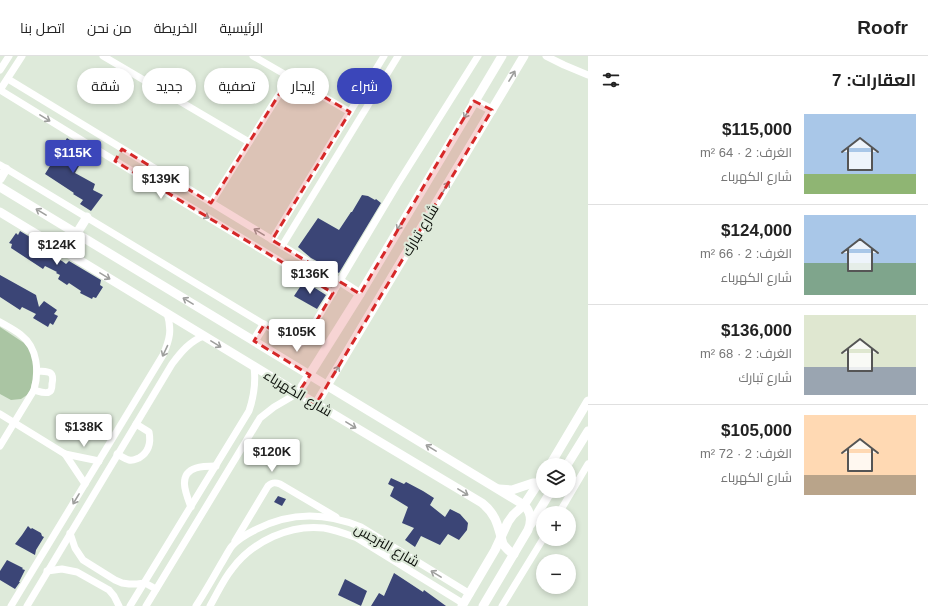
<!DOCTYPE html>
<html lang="ar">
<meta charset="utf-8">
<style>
:root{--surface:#fff;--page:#f2f2f2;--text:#222;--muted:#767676;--line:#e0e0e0;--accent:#3b46ba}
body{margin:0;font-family:Helvetica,Cairo,sans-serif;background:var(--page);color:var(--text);direction:rtl;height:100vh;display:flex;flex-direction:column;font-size:15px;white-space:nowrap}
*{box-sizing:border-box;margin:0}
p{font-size:13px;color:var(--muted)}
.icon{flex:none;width:22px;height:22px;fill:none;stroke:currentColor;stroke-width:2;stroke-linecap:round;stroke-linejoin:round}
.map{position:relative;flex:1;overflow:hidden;direction:ltr}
.drawer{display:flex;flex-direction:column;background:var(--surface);width:340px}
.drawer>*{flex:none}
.guide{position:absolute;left:12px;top:12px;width:380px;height:36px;direction:rtl;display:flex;gap:8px}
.tools{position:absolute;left:536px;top:402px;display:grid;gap:8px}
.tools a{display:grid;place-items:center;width:40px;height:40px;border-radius:50%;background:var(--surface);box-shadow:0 2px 6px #0003;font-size:20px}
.price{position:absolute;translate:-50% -34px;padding:0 9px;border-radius:4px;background:#fff;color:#222;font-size:13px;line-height:26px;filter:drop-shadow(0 1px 2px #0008)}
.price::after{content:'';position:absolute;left:50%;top:24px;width:12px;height:9px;margin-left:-6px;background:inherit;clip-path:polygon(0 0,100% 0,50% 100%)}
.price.selected{background:var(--accent);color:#fff}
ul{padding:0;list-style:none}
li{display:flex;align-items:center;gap:12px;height:100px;padding:0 12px}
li+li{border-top:1px solid var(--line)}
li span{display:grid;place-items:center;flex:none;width:112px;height:80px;border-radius:0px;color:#555}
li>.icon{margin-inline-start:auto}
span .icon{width:48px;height:48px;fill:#fffc;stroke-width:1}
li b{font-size:17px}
h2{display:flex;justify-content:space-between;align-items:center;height:48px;padding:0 12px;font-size:17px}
.chip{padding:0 14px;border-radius:18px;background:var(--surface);box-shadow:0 2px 6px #0003;font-size:14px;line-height:36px}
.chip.selected{background:var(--accent);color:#fff}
header{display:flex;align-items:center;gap:24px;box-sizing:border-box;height:56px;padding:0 20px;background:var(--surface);border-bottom:1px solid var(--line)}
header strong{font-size:19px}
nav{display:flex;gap:22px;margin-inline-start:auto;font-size:14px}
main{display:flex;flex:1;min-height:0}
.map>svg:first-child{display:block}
.green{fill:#aac5a3}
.building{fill:#3b4576}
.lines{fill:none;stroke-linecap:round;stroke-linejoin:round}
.minor{stroke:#fff;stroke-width:7}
.tertiary{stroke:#fff;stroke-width:9}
.oneway{stroke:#9e9f9d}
.marked{fill:#d62828;fill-opacity:0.2;stroke:#d62828;stroke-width:3;stroke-dasharray:8 5;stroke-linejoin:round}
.labels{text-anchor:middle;stroke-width:4;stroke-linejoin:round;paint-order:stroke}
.street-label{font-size:14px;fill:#0c100b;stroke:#deeada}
</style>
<header>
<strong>Roofr</strong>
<nav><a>الرئيسية</a><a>الخريطة</a><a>من نحن</a><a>اتصل بنا</a></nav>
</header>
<main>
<section class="drawer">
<h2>العقارات: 7<svg class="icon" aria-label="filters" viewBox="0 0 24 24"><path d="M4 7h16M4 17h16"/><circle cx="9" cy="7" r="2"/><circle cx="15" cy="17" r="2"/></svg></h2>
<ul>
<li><span style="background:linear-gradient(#a9c7e8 75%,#8fb573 0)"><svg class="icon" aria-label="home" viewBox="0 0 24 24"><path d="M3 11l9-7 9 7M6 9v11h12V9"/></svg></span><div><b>$115,000</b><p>الغرف: 2 · 64 m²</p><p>شارع الكهرباء</p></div></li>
<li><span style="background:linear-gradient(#a9c7e8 60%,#7fa58c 0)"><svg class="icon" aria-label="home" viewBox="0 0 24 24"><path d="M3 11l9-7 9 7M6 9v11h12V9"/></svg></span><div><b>$124,000</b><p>الغرف: 2 · 66 m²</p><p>شارع الكهرباء</p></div></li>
<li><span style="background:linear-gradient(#dfe7d0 65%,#9aa5b1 0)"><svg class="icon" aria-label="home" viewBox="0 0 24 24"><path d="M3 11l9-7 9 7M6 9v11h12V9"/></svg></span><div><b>$136,000</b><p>الغرف: 2 · 68 m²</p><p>شارع تبارك</p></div></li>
<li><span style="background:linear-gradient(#ffd9b3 75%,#b9a48a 0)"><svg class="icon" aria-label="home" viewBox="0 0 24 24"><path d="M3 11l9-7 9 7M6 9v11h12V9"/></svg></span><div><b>$105,000</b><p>الغرف: 2 · 72 m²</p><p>شارع الكهرباء</p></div></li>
</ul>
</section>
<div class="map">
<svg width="588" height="550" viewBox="0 0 588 550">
<rect width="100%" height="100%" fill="#deeada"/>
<path class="green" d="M 0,271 L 24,287 L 31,295 L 34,308 L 33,323 L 30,335 L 27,339 L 21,343 L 11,344 L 0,338 Z"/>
<g class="building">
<path d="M 67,82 L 87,96 L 75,117 L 95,128 L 93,134 L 103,139 L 91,155 L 80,148 L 83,144 L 73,138 L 74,137 L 45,118 Z"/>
<path d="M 362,139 L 368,140 L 375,144 L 376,143 L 381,147 L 339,217 L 311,202 L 298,191 L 318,162 L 339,174 L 351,156 L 352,156 Z"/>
<path d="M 20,175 L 30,181 L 29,182 L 39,188 L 53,196 L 52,200 L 62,205 L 66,208 L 69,205 L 101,224 L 100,229 L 103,231 L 96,242 L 93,241 L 92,243 L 80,237 L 81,235 L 69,227 L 67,229 L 58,223 L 60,219 L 56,217 L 57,216 L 45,210 L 43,213 L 11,192 L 12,188 L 9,187 L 16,177 L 18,179 Z"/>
<path d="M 0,219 L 36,239 L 39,251 L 44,245 L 57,254 L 54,258 L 58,260 L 53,269 L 50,267 L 48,271 L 33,262 L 36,258 L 22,251 L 20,254 L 0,241 Z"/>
<path d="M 304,225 L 326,239 L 317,253 L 294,240 Z"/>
<path d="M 391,422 L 404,428 L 406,426 L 423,435 L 434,442 L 430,449 L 445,461 L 450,453 L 460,458 L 468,467 L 467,474 L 459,484 L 448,478 L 440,489 L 421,480 L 415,491 L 405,484 L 414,472 L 402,467 L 408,451 L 390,440 L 394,431 L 388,428 Z"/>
<path d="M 278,440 L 286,443 L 282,450 L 274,446 Z"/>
<path d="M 28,470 L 31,473 L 32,472 L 41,477 L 42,480 L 44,481 L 36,494 L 35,499 L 15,488 L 22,479 Z"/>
<path d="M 7,504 L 23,512 L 22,513 L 25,514 L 19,526 L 20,526 L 15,533 L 0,524 L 0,515 Z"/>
<path d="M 394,517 L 423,536 L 424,534 L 446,550 L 371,550 L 379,537 L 384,540 Z"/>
<path d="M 345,523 L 367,535 L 361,550 L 338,539 Z"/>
</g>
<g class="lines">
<g class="minor">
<path d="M 103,0 L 249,86"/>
<path d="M 253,0 L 350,56"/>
<path d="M 546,0 L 564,9 L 588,19"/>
<path d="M 0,14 L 9,0"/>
<path d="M 8,23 L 340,225"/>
<path d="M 0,34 L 179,144 L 333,237"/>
<path d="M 0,34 L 22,0"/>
<path d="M 0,109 L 293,286 L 299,288 L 304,285 L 397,129 L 478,0"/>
<path d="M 211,147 L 290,21"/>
<path d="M 272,184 L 384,0"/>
<path d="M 282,190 L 398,0"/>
<path d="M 0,266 C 7,270 15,274 21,279 C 38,292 39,316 34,334 L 0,390"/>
<path d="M 34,334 C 38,335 45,338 49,336 C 52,335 52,330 52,328 C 55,314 48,316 37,315"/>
<path d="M 0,358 L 65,398 L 99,405"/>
<path d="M 65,398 L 85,428"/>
<path d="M 117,398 C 121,400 125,403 129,404 C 133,405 136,403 139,402 C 149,396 151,386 149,376 L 136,368"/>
<path d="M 191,451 C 186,438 177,418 196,412 C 202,410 209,410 216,410"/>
<path d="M 559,457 L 588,408"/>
<path d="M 70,477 L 75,492 L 83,504 L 115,524 L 122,527 L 129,528 L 137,528 L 145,527 L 156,533"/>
<path d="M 235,485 L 268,430 C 272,426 275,426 280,428 L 336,461"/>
<path d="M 47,515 L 62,513 L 77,516 L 109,534 L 114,540 L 119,550"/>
<path d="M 11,550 L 163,299 C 170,283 172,274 167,257"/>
<path d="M 27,550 L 172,308 C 181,296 190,285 204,280"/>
<path d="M 130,550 L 249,355 C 254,340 256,326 254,311"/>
<path d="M 146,550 L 260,362 L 274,351 L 298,337"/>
<path d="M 196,550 C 205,536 213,522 221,508 C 225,502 228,495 232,490 C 238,483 247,478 255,474 C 289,456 325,456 361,471 L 470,538"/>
<path d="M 210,550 C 217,538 223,524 232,513 C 253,485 290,468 324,472 C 336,474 346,478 357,482 L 464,548"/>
<path d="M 502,550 L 543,483"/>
</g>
<g class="tertiary">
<path d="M 474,45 L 492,54"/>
<path d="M 0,123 L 6,113"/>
<path d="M 0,131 L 524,449 C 531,456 532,465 528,474 L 483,550"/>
<path d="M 0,156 L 298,337 L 482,447 C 497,459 498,471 503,488 C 506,492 509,496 514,498"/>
<path d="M 77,177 L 87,161"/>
<path d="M 340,225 L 360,238"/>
<path d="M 254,285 L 264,269"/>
<path d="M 298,337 L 360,238 L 502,0"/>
<path d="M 316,348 L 524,0"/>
<path d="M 550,409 L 588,345"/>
<path d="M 567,409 L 588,375"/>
<path d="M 499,433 L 512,434 L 533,427 L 539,427"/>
<path d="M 531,468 L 551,435"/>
<path d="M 462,550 L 495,494 L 508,466 L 513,459 L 524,449 L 543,420"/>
</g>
</g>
<defs><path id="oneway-shaft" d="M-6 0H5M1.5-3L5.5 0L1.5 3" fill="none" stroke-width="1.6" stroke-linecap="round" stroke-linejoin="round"/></defs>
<g class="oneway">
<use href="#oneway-shaft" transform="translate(512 20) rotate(-59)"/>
<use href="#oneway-shaft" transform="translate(467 57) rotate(121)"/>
<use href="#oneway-shaft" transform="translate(45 62) rotate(31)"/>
<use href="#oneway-shaft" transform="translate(446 131) rotate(-59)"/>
<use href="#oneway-shaft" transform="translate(41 156) rotate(-149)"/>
<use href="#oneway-shaft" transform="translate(204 159) rotate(31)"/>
<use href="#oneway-shaft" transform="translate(400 169) rotate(121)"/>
<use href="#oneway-shaft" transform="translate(259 176) rotate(-149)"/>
<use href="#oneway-shaft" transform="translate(105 220) rotate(31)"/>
<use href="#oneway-shaft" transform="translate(188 245) rotate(-149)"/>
<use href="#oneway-shaft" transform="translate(216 288) rotate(31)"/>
<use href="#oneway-shaft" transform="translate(165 295) rotate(115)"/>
<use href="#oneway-shaft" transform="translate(336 315) rotate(-59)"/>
<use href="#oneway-shaft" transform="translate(351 369) rotate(31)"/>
<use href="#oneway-shaft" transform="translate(431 392) rotate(-149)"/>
<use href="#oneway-shaft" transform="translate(463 436) rotate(31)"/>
<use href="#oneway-shaft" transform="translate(76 443) rotate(121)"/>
<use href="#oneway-shaft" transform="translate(436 518) rotate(-149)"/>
</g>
<path class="marked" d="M 290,21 L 350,56 L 272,184 L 360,238 L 474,45 L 492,54 L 316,348 L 298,337 L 310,319 L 254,285 L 264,269 L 295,287 L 304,286 L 333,237 L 115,105 L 122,93 L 211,147 Z"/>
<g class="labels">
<g class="street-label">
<text transform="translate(420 174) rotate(-59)" y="5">شارع تبارك</text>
<text transform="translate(298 337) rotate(31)" y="5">شارع الكهرباء</text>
<text transform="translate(387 489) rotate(30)" y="5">شارع النرجس</text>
</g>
</g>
</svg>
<div class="tools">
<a><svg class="icon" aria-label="layers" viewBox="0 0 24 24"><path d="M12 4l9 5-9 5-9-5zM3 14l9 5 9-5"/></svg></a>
<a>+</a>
<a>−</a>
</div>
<b class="price selected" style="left:73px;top:118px">$115K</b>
<b class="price" style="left:161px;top:144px">$139K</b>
<b class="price" style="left:57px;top:210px">$124K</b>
<b class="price" style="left:310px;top:239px">$136K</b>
<b class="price" style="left:297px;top:297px">$105K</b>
<b class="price" style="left:84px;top:392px">$138K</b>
<b class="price" style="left:272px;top:417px">$120K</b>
<div class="guide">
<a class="chip selected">شراء</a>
<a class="chip">إيجار</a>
<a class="chip">تصفية</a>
<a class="chip">جديد</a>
<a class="chip">شقة</a>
</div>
</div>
</main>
